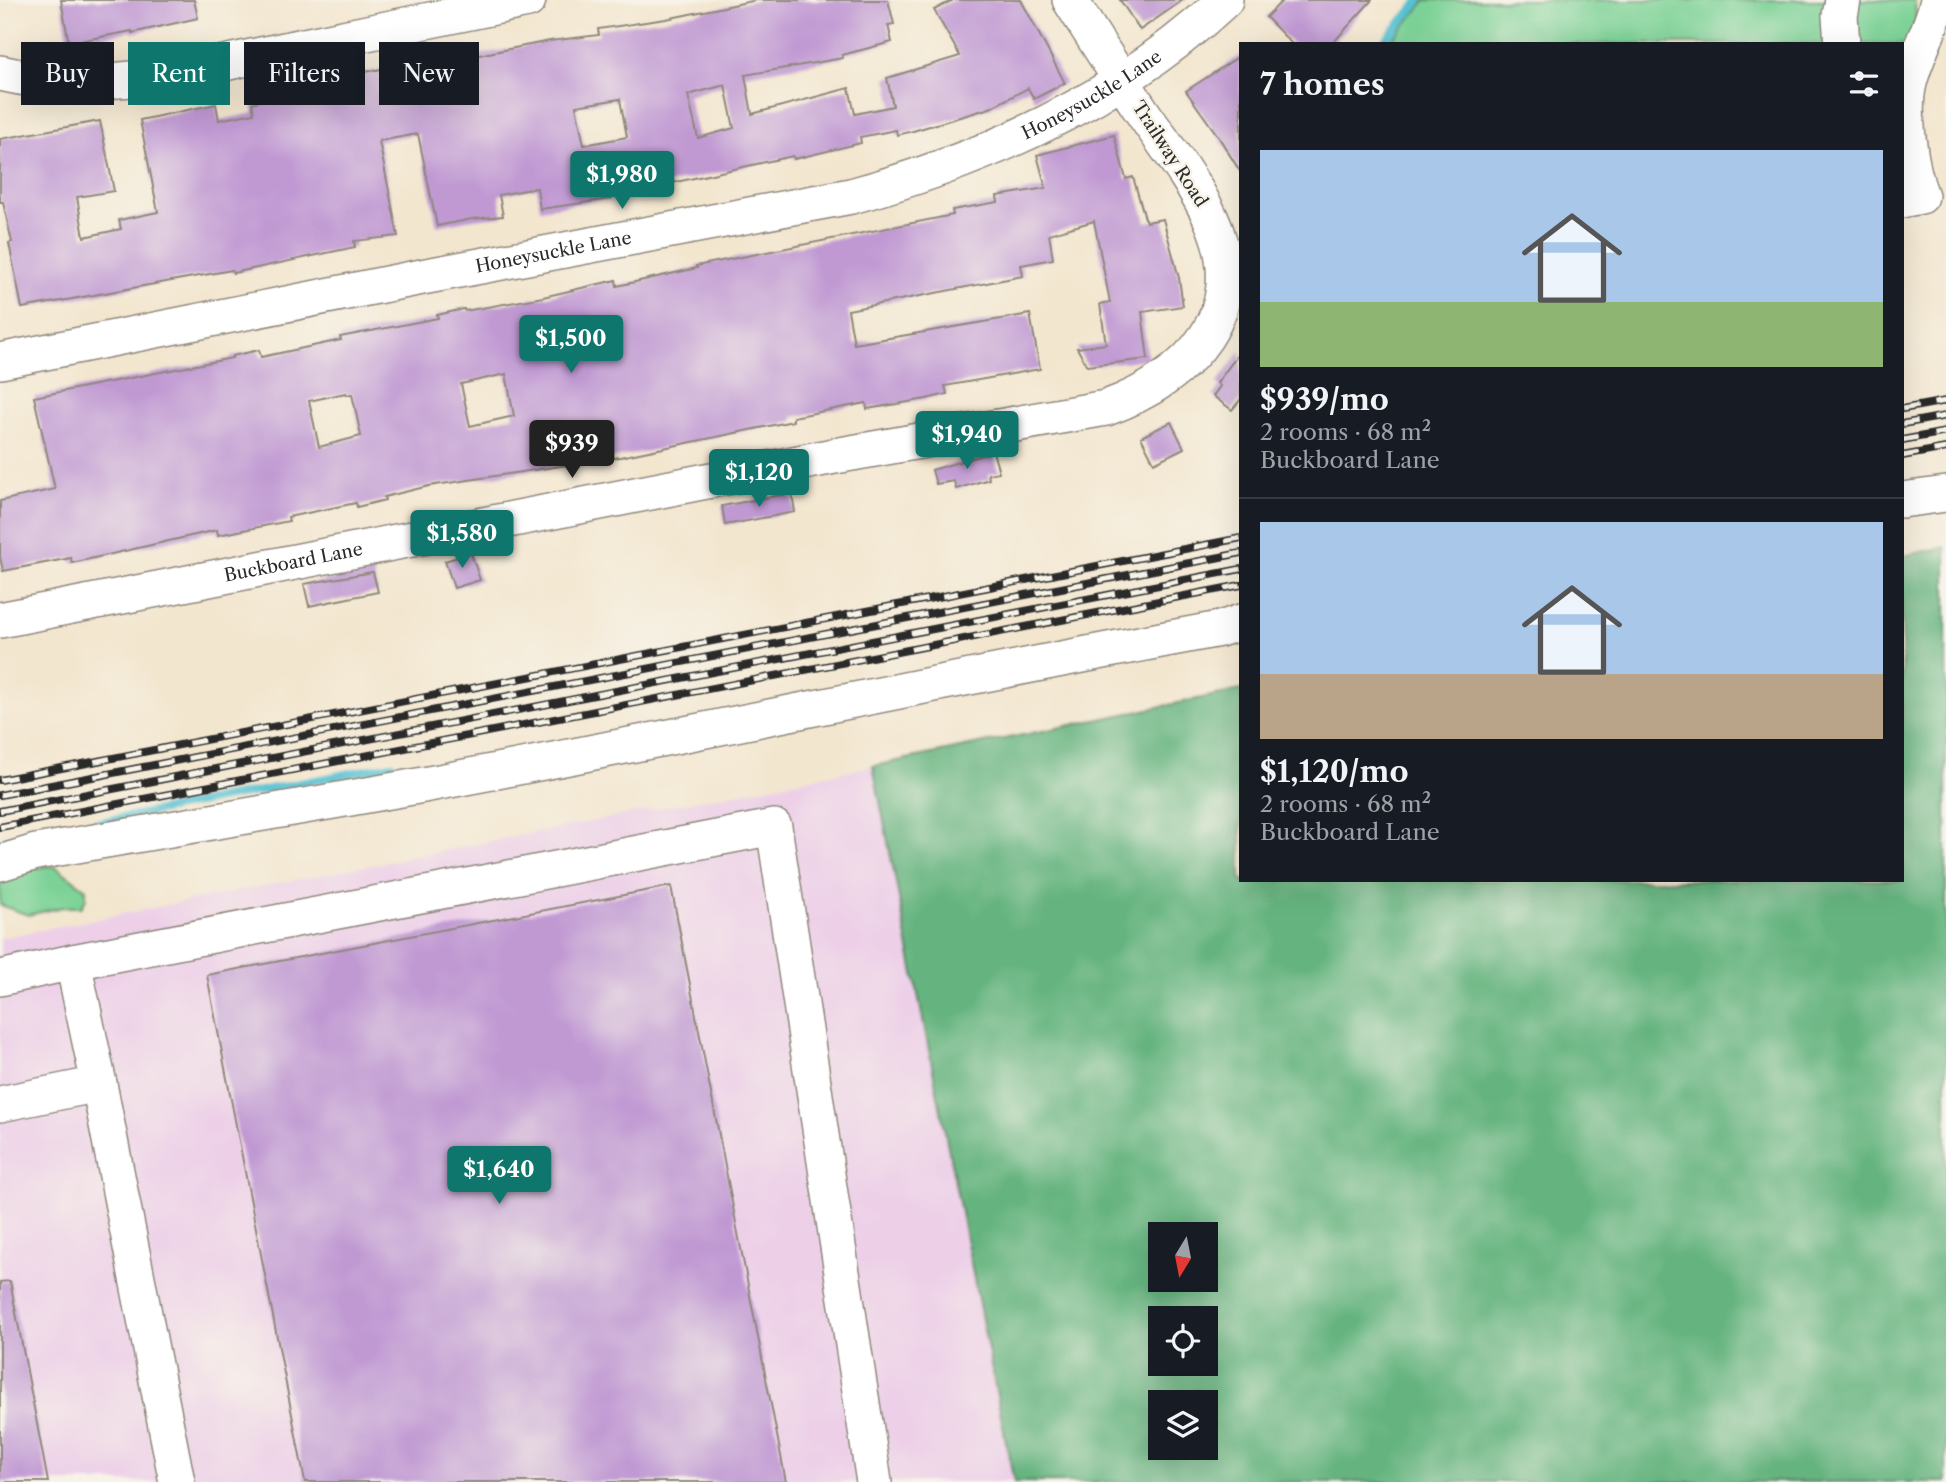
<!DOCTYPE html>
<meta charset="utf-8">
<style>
:root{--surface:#171b24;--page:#242831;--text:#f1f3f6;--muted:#9ea1a6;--line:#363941;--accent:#0f766e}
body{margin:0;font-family:"Libre Caslon Text",serif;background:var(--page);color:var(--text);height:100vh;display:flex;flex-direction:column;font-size:26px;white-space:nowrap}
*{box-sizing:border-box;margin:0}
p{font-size:23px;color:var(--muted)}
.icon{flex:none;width:38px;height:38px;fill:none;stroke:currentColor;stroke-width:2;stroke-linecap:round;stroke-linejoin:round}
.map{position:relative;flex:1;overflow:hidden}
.sheet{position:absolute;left:1239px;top:42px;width:665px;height:840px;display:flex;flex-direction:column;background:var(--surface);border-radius:0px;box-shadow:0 7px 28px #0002}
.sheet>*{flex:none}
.hud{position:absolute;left:21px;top:42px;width:665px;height:63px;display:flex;gap:14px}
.needle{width:46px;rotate:190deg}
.buttons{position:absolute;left:1148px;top:1222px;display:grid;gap:14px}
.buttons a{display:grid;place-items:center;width:70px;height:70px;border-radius:0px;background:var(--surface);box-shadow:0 7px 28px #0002;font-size:35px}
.price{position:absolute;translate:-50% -60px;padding:0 16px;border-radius:7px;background:var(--accent);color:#fff;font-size:23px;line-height:46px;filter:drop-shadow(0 2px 4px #0008)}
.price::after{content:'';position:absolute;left:50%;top:42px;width:21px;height:16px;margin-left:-10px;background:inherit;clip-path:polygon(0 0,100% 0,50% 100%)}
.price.on{background:#222;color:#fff}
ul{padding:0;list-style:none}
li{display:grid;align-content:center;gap:14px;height:371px;padding:0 21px}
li+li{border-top:2px solid var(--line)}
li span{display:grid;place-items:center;height:217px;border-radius:0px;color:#555}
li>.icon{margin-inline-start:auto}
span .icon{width:126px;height:126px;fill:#fffc;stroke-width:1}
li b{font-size:30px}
h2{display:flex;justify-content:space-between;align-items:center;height:84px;padding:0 21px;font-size:30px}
.pill{padding:0 24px;border-radius:0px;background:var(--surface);box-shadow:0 7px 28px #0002;font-size:24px;line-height:63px}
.pill.on{background:var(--accent);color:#fff}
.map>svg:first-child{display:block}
.built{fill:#edd0e8}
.green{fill:#7cd296;stroke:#547e60;stroke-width:2}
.forest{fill:#65b47f;stroke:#487055;stroke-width:2;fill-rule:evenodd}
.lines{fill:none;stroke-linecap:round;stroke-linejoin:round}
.stream{stroke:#57c1d2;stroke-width:8}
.building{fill:#c099d3;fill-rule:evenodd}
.minor-casing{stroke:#8f887d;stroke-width:38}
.minor{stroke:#fff;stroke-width:35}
.rail-casing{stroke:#2b2b2b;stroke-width:8}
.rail{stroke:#f7f3e8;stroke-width:5;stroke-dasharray:16;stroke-linecap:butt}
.labels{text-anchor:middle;stroke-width:5;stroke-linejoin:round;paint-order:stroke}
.street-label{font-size:18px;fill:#2b2b2b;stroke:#f7f3e8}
</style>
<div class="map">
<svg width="1946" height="1482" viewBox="0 0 1946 1482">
<rect width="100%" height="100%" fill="#f7f3e8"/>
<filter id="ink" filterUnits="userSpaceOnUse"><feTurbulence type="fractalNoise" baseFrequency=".0143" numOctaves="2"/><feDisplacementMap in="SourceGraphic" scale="14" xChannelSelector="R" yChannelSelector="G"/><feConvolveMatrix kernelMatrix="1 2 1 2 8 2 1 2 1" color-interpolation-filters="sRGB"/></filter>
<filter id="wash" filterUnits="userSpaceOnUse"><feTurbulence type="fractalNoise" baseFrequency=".00686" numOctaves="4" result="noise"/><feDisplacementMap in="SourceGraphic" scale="28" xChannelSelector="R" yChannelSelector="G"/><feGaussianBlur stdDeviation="1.57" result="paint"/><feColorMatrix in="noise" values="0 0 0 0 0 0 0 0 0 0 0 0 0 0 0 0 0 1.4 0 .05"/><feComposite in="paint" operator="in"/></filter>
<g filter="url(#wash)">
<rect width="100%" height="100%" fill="#f3e6cf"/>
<path class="built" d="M 873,766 L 1014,1482 L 0,1482 L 0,938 Z"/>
<g class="green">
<path d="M 1426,0 L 1915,0 L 1916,18 L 1902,66 L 1902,44 L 1388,44 Z"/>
<path d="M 48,866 L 56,867 L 86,889 L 86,899 L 81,907 L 63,907 L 28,915 L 0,905 L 0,875 Z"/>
</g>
<path class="forest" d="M 1946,547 L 1946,1482 L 1014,1482 L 873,766 L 1241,690 L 1241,880 L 1902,880 L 1902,556 ZM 1160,1234 L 1206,1234 L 1206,1279 L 1160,1279 ZM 1160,1318 L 1206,1318 L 1206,1363 L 1160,1363 ZM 1160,1402 L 1206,1402 L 1206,1447 L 1160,1447 Z"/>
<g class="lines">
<g class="stream">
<path d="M 1382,44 L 1420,0"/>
<path d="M 0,842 L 392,765"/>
</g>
</g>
<g id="blocks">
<g class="building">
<path d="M 61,0 L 194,0 L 198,18 L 132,33 L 132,31 L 69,43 Z"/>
<path d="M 757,0 L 888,0 L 894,24 L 888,25 L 892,42 L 842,55 L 843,58 L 745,75 L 752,114 L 849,88 L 855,114 L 893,106 L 887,78 L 960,56 L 934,10 L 953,0 L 1021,0 L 1065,83 L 1034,99 L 1028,88 L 990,108 L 913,131 L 897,135 L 896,130 L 860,137 L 861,143 L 794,159 L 793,156 L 743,167 L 610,197 L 611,199 L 540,209 L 537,188 L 499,195 L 503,216 L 472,219 L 437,226 L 418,134 L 379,141 L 398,236 L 354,241 L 355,247 L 233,273 L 232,270 L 22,308 L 9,243 L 12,242 L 3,202 L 0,202 L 0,139 L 100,121 L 114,191 L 77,197 L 84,237 L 121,229 L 119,220 L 158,212 L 140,120 L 216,104 L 219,120 L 254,113 L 252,103 L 305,88 L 306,90 L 344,82 L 342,76 L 467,54 L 468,57 L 550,41 L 599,35 L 598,29 L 666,19 ZM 725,85 L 734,128 L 698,138 L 688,95 ZM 620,99 L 627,137 L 584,145 L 576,106 Z"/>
<path d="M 1120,0 L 1183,0 L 1140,30 Z"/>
<path d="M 1283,0 L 1372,0 L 1332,44 L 1292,44 L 1266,17 Z"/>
<path d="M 1241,55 L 1241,173 L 1218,136 L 1186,91 Z"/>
<path d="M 1114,135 L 1126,179 L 1133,177 L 1146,222 L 1163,219 L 1179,278 L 1183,306 L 1142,312 L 1148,359 L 1087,366 L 1077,348 L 1106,344 L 1100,304 L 1110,302 L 1094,221 L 1049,234 L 1053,259 L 1021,265 L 1023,276 L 848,310 L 854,344 L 1030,314 L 1040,369 L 945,386 L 947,394 L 926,399 L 867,409 L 866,403 L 793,417 L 793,421 L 620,457 L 429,486 L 384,497 L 385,500 L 357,507 L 356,503 L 288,517 L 289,521 L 218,535 L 217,530 L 72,563 L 71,558 L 3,571 L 0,557 L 0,501 L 55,489 L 34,397 L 232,358 L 232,356 L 259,350 L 261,357 L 341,340 L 340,337 L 438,318 L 437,315 L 464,309 L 465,311 L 543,297 L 616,280 L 617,286 L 697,268 L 696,266 L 953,215 L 952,210 L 998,202 L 997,196 L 1046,188 L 1037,155 ZM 506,374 L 514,416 L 470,426 L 461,384 ZM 346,393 L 347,395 L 352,394 L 361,436 L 319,447 L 309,401 Z"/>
<path d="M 1241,350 L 1241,399 L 1232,410 L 1213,396 L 1220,386 L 1217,383 Z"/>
<path d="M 1171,422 L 1184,448 L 1154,463 L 1141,437 Z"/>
<path d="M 993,452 L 999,472 L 988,474 L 989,479 L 956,489 L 954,481 L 936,484 L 932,470 Z"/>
<path d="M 792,493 L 795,512 L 725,525 L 722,506 Z"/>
<path d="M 471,553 L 480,580 L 454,588 L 445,561 Z"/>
<path d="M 373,572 L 378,592 L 309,606 L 304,584 Z"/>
<path d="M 671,886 L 786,1482 L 305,1482 L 207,975 Z"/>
<path d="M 10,1281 L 48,1482 L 0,1482 L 0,1282 Z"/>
</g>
</g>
</g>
<g filter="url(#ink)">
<use href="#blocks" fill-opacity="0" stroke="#8f887d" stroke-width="2"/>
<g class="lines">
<g class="minor-casing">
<g id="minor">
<path d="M 1842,44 L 1840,16 L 1843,0"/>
<path d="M 0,73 C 96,96 190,70 284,50 C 365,34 447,16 528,0"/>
<path d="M 1902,200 L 1921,196 C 1910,169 1902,111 1909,83 C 1916,54 1932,29 1938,0"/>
<path id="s1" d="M 0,361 L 427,276 L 851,196 C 988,159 1120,99 1225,0"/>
<path d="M 1902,500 L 1946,494"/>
<path id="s2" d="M 0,620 L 829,457 L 1106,408 C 1190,378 1253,312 1211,219 C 1194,182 1168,149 1145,116 C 1119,78 1095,39 1070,0"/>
<path d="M 0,863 L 36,852 C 164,830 291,809 418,786 C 686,736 952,678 1220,629 L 1241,622"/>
<path d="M 73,962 L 774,827 L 874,1482"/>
<path d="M 0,978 L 73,962 L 99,1084"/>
<path d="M 0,1104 L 99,1084 L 177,1482"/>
</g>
</g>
<use href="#minor" class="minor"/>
<g class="rail-casing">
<g id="rail">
<path d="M 1902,409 L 1946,401"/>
<path d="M 1902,424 L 1946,416"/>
<path d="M 1902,440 L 1946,432"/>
<path d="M 1902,456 L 1946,448"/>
<path d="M 0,780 L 1241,538"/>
<path d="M 0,795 L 1241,553"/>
<path d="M 0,811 L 1241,569"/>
<path d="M 0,827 L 1241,585"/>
</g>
</g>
<use href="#rail" class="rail"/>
</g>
</g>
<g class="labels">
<g class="street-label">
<text dy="6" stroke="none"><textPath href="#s1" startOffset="1129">Honeysuckle Lane</textPath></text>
<text transform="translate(1170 154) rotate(57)" y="6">Trailway Road</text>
<text dy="6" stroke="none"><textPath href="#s1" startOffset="564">Honeysuckle Lane</textPath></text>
<text dy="6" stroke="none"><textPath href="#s2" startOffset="299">Buckboard Lane</textPath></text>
</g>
</g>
</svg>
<div class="buttons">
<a><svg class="needle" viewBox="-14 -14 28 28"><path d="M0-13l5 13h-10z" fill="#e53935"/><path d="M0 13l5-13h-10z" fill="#9ea1a6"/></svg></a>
<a><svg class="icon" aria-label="locate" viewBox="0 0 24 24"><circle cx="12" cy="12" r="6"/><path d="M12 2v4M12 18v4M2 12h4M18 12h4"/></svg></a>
<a><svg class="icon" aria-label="layers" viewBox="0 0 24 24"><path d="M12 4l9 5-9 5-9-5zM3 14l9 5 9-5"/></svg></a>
</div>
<b class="price" style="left:622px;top:211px">$1,980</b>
<b class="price" style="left:571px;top:375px">$1,500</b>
<b class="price" style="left:967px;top:471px">$1,940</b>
<b class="price on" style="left:572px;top:480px">$939</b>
<b class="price" style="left:759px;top:509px">$1,120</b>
<b class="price" style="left:462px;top:570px">$1,580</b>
<b class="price" style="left:499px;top:1206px">$1,640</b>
<div class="hud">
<a class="pill">Buy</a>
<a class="pill on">Rent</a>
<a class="pill">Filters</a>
<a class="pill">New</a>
</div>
<section class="sheet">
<h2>7 homes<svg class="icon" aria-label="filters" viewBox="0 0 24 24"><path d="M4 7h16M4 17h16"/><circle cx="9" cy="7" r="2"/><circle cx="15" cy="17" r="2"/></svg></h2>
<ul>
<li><span style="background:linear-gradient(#a9c7e8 70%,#8fb573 0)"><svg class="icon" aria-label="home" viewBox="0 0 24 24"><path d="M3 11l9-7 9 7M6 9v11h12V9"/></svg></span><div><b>$939/mo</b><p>2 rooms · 68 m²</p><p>Buckboard Lane</p></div></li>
<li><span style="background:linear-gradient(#a9c7e8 70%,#b9a48a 0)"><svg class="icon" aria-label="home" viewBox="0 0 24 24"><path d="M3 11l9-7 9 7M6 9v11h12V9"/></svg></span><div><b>$1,120/mo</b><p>2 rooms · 68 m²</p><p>Buckboard Lane</p></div></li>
</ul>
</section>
</div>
